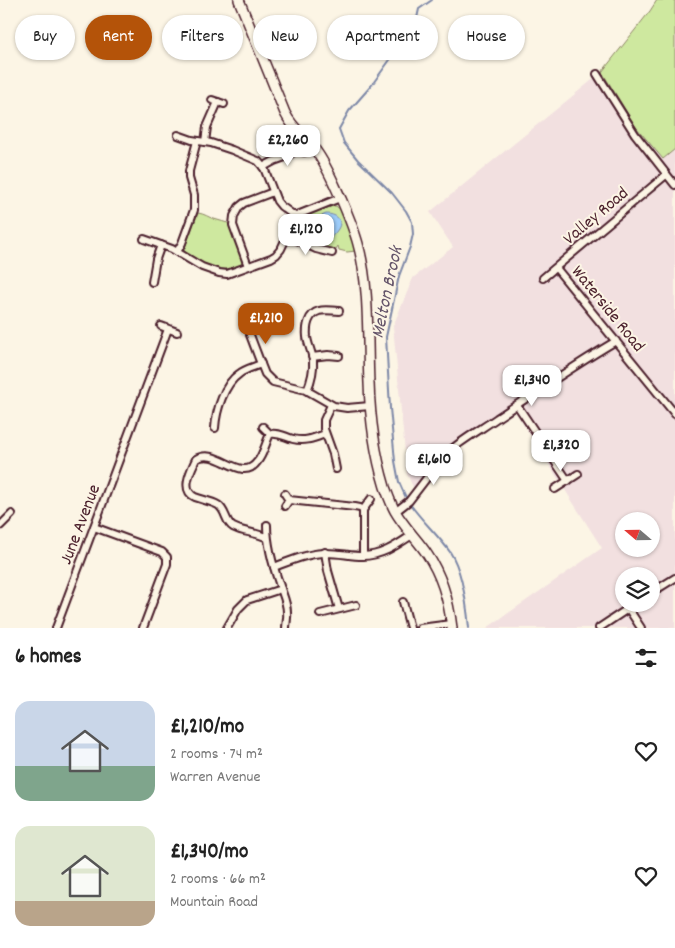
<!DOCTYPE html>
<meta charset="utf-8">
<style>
:root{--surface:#fff;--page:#f6f6f6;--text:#222;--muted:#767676;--accent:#b45309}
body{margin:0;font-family:Dekko,sans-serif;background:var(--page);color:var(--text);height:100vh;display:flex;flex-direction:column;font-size:19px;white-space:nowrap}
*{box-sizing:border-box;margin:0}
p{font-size:16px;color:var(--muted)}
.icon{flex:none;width:28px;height:28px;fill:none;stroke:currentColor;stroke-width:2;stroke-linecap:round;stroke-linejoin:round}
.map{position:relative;height:628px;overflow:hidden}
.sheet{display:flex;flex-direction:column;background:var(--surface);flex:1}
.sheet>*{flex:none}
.top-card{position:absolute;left:15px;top:15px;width:645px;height:45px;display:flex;gap:10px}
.needle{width:32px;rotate:290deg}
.fabs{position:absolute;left:615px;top:512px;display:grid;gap:10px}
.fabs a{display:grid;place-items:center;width:45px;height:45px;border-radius:50%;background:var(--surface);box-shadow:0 1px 4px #0004;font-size:25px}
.price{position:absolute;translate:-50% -42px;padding:0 11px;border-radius:10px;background:#fff;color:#222;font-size:16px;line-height:32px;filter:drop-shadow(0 1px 2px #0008)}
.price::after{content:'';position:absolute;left:50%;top:30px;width:15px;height:11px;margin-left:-8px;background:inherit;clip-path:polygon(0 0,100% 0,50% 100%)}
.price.selected{background:var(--accent);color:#fff}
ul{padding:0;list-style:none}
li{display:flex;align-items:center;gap:15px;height:125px;padding:0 15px}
li span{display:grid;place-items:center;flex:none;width:140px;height:100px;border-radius:15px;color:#555}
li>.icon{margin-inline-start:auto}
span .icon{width:60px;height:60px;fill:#fffc;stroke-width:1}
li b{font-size:21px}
h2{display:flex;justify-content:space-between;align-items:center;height:60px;padding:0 15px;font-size:21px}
.pill{padding:0 18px;border-radius:22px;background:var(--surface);box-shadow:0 1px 4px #0004;font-size:18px;line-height:45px}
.pill.selected{background:var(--accent);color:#fff}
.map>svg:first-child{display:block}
.built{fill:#f2e0e0;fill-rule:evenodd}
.green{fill:#cee89f;stroke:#8c8465}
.water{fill:#9ecdfa;stroke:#7c87a7}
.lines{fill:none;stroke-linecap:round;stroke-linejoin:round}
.stream{stroke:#7c87a7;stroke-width:2}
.street-casing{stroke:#4a1f2b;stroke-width:10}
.secondary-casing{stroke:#4a1f2b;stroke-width:12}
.street{stroke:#fcf5e5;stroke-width:6}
.secondary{stroke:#fcf5e5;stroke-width:9}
.labels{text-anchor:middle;stroke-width:4;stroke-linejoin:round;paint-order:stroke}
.street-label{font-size:18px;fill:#4a1f2b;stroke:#fcf5e5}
.water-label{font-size:19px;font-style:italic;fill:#635369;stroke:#fcf5e5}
</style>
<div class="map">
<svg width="675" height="628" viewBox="0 0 675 628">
<rect width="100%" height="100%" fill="#fcf5e5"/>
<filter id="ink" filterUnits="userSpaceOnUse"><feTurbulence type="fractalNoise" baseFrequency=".02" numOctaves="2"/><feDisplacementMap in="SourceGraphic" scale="10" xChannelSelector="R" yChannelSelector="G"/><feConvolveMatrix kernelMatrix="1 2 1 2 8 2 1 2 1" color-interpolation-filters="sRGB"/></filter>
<g filter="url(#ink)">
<path class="built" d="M 602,72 L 636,127 L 663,159 L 675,149 L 675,628 L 487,628 L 602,548 L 511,405 L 479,425 L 437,458 L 414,489 L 407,474 L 393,326 L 413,278 L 453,247 L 430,212 ZM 624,521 L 651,521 L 651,549 L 624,549 ZM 624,576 L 651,576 L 651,604 L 624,604 Z"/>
<g class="green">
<path d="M 657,0 L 675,0 L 675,149 L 663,159 L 636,127 L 602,72 L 650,11 Z"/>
<path d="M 332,206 L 336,206 C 347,213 352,239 356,251 L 347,252 L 339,250 L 338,246 L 336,249 L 319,246 L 296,234 L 294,232 C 299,214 317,212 332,206 Z"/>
<path d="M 198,213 C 205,214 208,217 214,219 C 220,221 225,222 231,224 L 243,259 L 241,265 C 236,267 231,269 226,269 C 213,270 196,259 185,252 L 184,250 Z"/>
</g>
<path class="water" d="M 326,214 C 335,214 344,219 338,229 C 335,234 331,236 329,242 L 320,240 L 311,233 L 302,232 L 298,227 L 308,222 Z"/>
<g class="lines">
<g class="stream">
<path d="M 407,500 L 399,482 L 395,461 L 390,408 L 386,337 L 399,276 L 410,247 L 413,234 L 412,222 L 406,211 L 392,193 L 358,160 L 344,143 L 339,129 L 349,111 L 371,86 L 408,35 L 416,23 L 419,9 L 432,0"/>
<path d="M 410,504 C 422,521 438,535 450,552 C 462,570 467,607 469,628"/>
</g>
<g class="street-casing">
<g id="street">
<path d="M 597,74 L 635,134 L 675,185"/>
<path d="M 212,100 L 224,104"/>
<path d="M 178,135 L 192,140 L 211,143 L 232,150 L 258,161 L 264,168 L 277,201 L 281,206 L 296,217"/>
<path d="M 205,142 L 207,127 L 218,102"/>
<path d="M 296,142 L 304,152"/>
<path d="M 263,167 L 274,161 L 288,156 L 299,147"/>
<path d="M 287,235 L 316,249 L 332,253"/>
<path d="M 144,239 L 172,249 L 202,267 L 219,273 L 227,274 L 271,258 L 276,255 L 281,249 L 296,217 L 300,214 L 340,198"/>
<path d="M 177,252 L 182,243 L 194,210 L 194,195 L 189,178 L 189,171 L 197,141"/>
<path d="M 248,266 L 233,225 L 234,216 L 239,207 L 244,203 L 273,192"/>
<path d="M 556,268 L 675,414"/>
<path d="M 543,278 L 666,175"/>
<path d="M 152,282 L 156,259 L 161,245"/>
<path d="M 161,326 L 177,332"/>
<path d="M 250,335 L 261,364"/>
<path d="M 312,357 L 328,355 L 339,356"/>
<path d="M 307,391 C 311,381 314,371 313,360 C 312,352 308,345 307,337 C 306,327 308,314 319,311 C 325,309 333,311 339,311"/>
<path d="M 331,405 L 324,420 L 324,429 L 333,454 L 336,469"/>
<path d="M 517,405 L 568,481"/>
<path d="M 263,427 L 270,434"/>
<path d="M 215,428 C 216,411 224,384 239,374 C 245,369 254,367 261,364 L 265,374 L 273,382 L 306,390 L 334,406 L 347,408 L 370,406"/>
<path d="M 555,489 L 578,474"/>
<path d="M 289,500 L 355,507 L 360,508 L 363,510"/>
<path d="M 285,506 L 289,500 L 285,494"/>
<path d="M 395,512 L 409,501 L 439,462 C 454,444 477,432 497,418 C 536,392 575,365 616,341"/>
<path d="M 267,525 C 267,545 273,566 280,586 C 283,595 287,603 287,612 C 288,618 286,623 286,628"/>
<path d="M 0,526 L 12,514"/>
<path d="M 94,527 L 162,552 L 167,557 L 167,564 L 143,628"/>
<path d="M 267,538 C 257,532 244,533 233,527 C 225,522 226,510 218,505 C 211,501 203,500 195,497 C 180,490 191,470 196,459 C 217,446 241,484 257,462 C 263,456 266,442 270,434 C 279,432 285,437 293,439 C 305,442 314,438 325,434"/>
<path d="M 325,552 L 328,571 L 339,609"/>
<path d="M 363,556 L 363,510 L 371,499"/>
<path d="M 274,567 C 290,561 306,554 323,553 C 336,552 350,556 362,556 C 382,556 397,545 412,535"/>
<path d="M 651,593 L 675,578"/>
<path d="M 403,602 L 410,628"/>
<path d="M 628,608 L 641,628"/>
<path d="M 320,614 L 356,605"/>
<path d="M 56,628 L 168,329"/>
<path d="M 227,628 L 238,609 L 247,600 L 281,589"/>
<path d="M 420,628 L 451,624"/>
<path d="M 599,628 L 635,604"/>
</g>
</g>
<g class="secondary-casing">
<path id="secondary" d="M 239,0 L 285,113 C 292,128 306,138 316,151 C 327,166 334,184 342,201 C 348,215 354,229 358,244 C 370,287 367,338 369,383 C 370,417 375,454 385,487 C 388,495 391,504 395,511 C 404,527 417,539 427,554 C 442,576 449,602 452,628"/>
</g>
<use href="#street" class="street"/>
<use href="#secondary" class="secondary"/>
</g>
</g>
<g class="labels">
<g class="street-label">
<text transform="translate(595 215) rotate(-40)" y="6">Valley Road</text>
<text transform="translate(609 308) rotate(51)" y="6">Waterside Road</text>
<text transform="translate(79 524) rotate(-69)" y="6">June Avenue</text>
</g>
<g class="water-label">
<text transform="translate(385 292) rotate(-78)" y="7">Melton Brook</text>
</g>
</g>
</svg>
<div class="fabs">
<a><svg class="needle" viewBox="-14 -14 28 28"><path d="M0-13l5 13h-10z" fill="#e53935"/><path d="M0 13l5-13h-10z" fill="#767676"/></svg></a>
<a><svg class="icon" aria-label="layers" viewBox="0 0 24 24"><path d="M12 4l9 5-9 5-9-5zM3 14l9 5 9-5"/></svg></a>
</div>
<b class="price" style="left:288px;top:167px">£2,260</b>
<b class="price" style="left:306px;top:256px">£1,120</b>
<b class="price selected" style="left:266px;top:345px">£1,210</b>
<b class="price" style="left:532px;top:407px">£1,340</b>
<b class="price" style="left:561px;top:472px">£1,320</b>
<b class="price" style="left:434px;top:486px">£1,610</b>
<div class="top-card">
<a class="pill">Buy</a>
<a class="pill selected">Rent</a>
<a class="pill">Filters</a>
<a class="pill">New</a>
<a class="pill">Apartment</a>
<a class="pill">House</a>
</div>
</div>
<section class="sheet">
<h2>6 homes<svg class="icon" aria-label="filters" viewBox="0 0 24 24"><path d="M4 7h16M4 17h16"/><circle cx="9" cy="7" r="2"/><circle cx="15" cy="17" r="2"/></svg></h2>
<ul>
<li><span style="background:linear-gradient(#c9d6e8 65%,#7fa58c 0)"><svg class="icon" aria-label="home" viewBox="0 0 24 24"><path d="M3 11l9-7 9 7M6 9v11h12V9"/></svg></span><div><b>£1,210/mo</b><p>2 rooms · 74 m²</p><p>Warren Avenue</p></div><svg class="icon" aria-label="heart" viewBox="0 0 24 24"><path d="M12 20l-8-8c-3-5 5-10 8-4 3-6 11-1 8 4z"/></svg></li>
<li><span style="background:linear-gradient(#dfe7d0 75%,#b9a48a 0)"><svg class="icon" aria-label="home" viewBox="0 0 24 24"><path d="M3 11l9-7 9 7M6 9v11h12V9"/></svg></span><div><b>£1,340/mo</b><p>2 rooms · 66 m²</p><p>Mountain Road</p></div><svg class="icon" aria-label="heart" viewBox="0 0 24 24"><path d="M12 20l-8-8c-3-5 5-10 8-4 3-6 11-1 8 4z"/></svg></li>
</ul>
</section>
